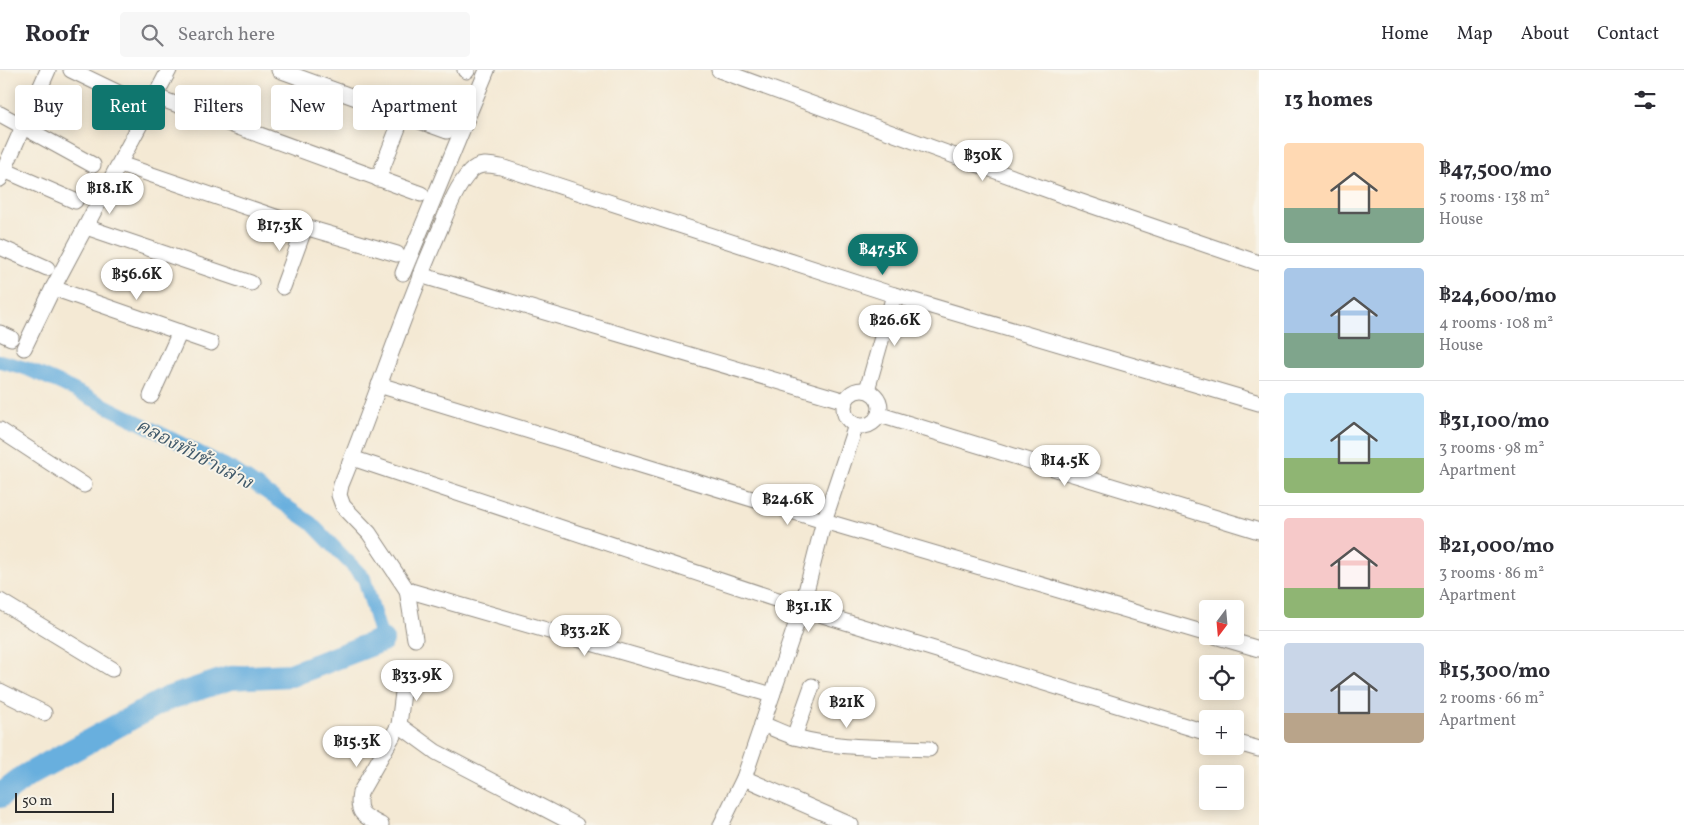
<!DOCTYPE html>
<meta charset="utf-8">
<style>
:root{--surface:#fff;--page:#f7f7f7;--text:#2b2b33;--muted:#7c7c81;--line:#e1e1e2;--accent:#0f766e}
body{margin:0;font-family:Vollkorn,"Noto Serif Thai",serif;background:var(--page);color:var(--text);height:100vh;display:flex;flex-direction:column;font-size:19px;white-space:nowrap}
*{box-sizing:border-box;margin:0}
p{font-size:16px;color:var(--muted)}
.icon{flex:none;width:28px;height:28px;fill:none;stroke:currentColor;stroke-width:2;stroke-linecap:round;stroke-linejoin:round}
.map{position:relative;flex:1;overflow:hidden}
.details{display:flex;flex-direction:column;background:var(--surface);width:425px}
.details>*{flex:none}
.banner{position:absolute;left:15px;top:15px;width:475px;height:45px;display:flex;gap:10px}
.needle{width:32px;rotate:196deg}
.fabs{position:absolute;left:1199px;top:530px;display:grid;gap:10px}
.fabs a{display:grid;place-items:center;width:45px;height:45px;border-radius:5px;background:var(--surface);box-shadow:0 2px 12px #0003;font-size:25px}
.scale{position:absolute;left:15px;bottom:12px;width:99px;box-sizing:border-box;padding-left:5px;border:2px solid #2b2b2b;border-top:0;font-size:14px;line-height:18px;white-space:nowrap;color:#2b2b2b;-webkit-text-stroke:4px #f7f3e8;paint-order:stroke}
.price{position:absolute;translate:-50% -42px;padding:0 11px;border-radius:18px;background:#fff;color:#222;font-size:16px;line-height:32px;filter:drop-shadow(0 1px 2px #0008)}
.price::after{content:'';position:absolute;left:50%;top:30px;width:15px;height:11px;margin-left:-8px;background:inherit;clip-path:polygon(0 0,100% 0,50% 100%)}
.price.on{background:var(--accent);color:#fff}
ul{padding:0;list-style:none}
li{display:flex;align-items:center;gap:15px;height:125px;padding:0 25px}
li+li{border-top:1px solid var(--line)}
li span{display:grid;place-items:center;flex:none;width:140px;height:100px;border-radius:5px;color:#555}
li>.icon{margin-inline-start:auto}
span .icon{width:60px;height:60px;fill:#fffc;stroke-width:1}
li b{font-size:21px}
h2{display:flex;justify-content:space-between;align-items:center;height:60px;padding:0 25px;font-size:21px}
.chip{padding:0 18px;border-radius:5px;background:var(--surface);box-shadow:0 2px 12px #0003;font-size:18px;line-height:45px}
.chip.on{background:var(--accent);color:#fff}
header{display:flex;align-items:center;gap:30px;box-sizing:border-box;height:70px;padding:0 25px;background:var(--surface);border-bottom:1px solid var(--line)}
header strong{font-size:24px}
nav{display:flex;gap:28px;margin-inline-start:auto;font-size:18px}
.search{width:350px;height:45px;background:var(--page);display:flex;align-items:center;gap:12px;box-sizing:border-box;padding:0 18px;border-radius:5px;color:var(--muted);font-size:19px}
main{display:flex;flex:1;min-height:0}
.map>svg:first-child{display:block}
.lines{fill:none;stroke-linecap:round;stroke-linejoin:round}
.canal{stroke:#67afde;stroke-width:14}
.river{stroke:#67afde;stroke-width:24}
.minor-casing{stroke:#908a80;stroke-width:17}
.minor{stroke:#fff;stroke-width:15}
.labels{text-anchor:middle;stroke-width:4;stroke-linejoin:round;paint-order:stroke}
.water-label{font-size:19px;font-style:italic;fill:#40596a;stroke:#f7f3e8}
</style>
<header>
<strong>Roofr</strong>
<div class="search"><svg class="icon" aria-label="search" viewBox="0 0 24 24"><circle cx="10" cy="10" r="6"/><path d="M15 15l6 6"/></svg>Search here</div>
<nav><a>Home</a><a>Map</a><a>About</a><a>Contact</a></nav>
</header>
<main>
<div class="map">
<svg width="1259" height="755" viewBox="0 0 1259 755">
<rect width="100%" height="100%" fill="#f7f3e8"/>
<filter id="ink" filterUnits="userSpaceOnUse"><feTurbulence type="fractalNoise" baseFrequency=".02" numOctaves="2"/><feDisplacementMap in="SourceGraphic" scale="10" xChannelSelector="R" yChannelSelector="G"/><feConvolveMatrix kernelMatrix="1 2 1 2 8 2 1 2 1" color-interpolation-filters="sRGB"/></filter>
<filter id="wash" filterUnits="userSpaceOnUse"><feTurbulence type="fractalNoise" baseFrequency=".0096" numOctaves="4" result="noise"/><feDisplacementMap in="SourceGraphic" scale="20" xChannelSelector="R" yChannelSelector="G"/><feGaussianBlur stdDeviation="1.12" result="paint"/><feColorMatrix in="noise" values="0 0 0 0 0 0 0 0 0 0 0 0 0 0 0 0 0 1.4 0 .05"/><feComposite in="paint" operator="in"/></filter>
<g filter="url(#wash)">
<rect width="100%" height="100%" fill="#f4e9d4"/>
<g class="lines">
<path class="canal" d="M 0,291 L 25,298 L 62,314 L 234,400 L 311,453 L 364,508 L 382,570"/>
<path class="river" d="M 0,726 L 27,705 L 166,629 L 230,608 L 291,605 L 382,570"/>
</g>
</g>
<g filter="url(#ink)">
<g class="lines">
<g class="minor-casing">
<g id="minor">
<path d="M 71,0 L 129,28"/>
<path d="M 279,0 L 447,61"/>
<path d="M 465,0 L 467,1"/>
<path d="M 719,0 L 1067,127 L 1259,193"/>
<path d="M 156,27 L 421,124"/>
<path d="M 0,44 L 93,95"/>
<path d="M 120,94 L 305,157 L 397,184"/>
<path d="M 4,100 L 75,131"/>
<path d="M 0,109 L 48,0"/>
<path d="M 378,109 L 403,45"/>
<path d="M 86,157 L 251,213"/>
<path d="M 0,177 L 47,198"/>
<path d="M 403,203 L 487,0"/>
<path d="M 420,205 L 845,331"/>
<path d="M 283,217 L 305,157"/>
<path d="M 53,218 L 211,273"/>
<path d="M 0,263 L 11,268"/>
<path d="M 24,278 L 53,218 L 169,0"/>
<path d="M 379,315 L 824,451 L 1208,564"/>
<circle cx="862" cy="338" r="18"/>
<path d="M 867,320 L 894,225"/>
<path d="M 151,326 L 180,262"/>
<path d="M 880,345 L 1259,461"/>
<path d="M 0,360 L 84,415"/>
<path d="M 352,388 L 823,545 L 1208,663"/>
<path d="M 407,520 L 772,625"/>
<path d="M 0,531 L 112,599"/>
<path d="M 1215,566 L 1259,579"/>
<path d="M 415,569 L 407,520 L 369,463 L 343,436 L 339,425 L 341,415 C 375,333 401,248 437,166 C 446,146 454,119 470,102 C 479,92 490,95 501,97 L 894,225 L 1259,333"/>
<path d="M 0,621 L 44,643"/>
<path d="M 762,654 C 773,658 784,664 795,667 C 837,679 885,677 929,679"/>
<path d="M 399,655 L 436,682 L 576,755"/>
<path d="M 794,667 L 812,616"/>
<path d="M 1235,672 L 1259,679"/>
<path d="M 744,708 L 851,755"/>
<path d="M 381,755 C 364,746 356,744 360,723 L 399,655 L 405,606"/>
<path d="M 721,755 L 744,708 L 802,537 L 824,451 L 856,355"/>
</g>
</g>
<use href="#minor" class="minor"/>
</g>
</g>
<g class="labels">
<g class="water-label">
<text transform="translate(195 383) rotate(28)" y="7">คลองทับช้างล่าง</text>
</g>
</g>
</svg>
<div class="fabs">
<a><svg class="needle" viewBox="-14 -14 28 28"><path d="M0-13l5 13h-10z" fill="#e53935"/><path d="M0 13l5-13h-10z" fill="#7c7c81"/></svg></a>
<a><svg class="icon" aria-label="locate" viewBox="0 0 24 24"><circle cx="12" cy="12" r="6"/><path d="M12 2v4M12 18v4M2 12h4M18 12h4"/></svg></a>
<a>+</a>
<a>−</a>
</div>
<div class="scale">50 m</div>
<b class="price" style="left:983px;top:112px">฿30K</b>
<b class="price" style="left:110px;top:145px">฿18.1K</b>
<b class="price" style="left:280px;top:182px">฿17.3K</b>
<b class="price on" style="left:883px;top:206px">฿47.5K</b>
<b class="price" style="left:137px;top:231px">฿56.6K</b>
<b class="price" style="left:895px;top:277px">฿26.6K</b>
<b class="price" style="left:1065px;top:417px">฿14.5K</b>
<b class="price" style="left:788px;top:456px">฿24.6K</b>
<b class="price" style="left:809px;top:563px">฿31.1K</b>
<b class="price" style="left:585px;top:587px">฿33.2K</b>
<b class="price" style="left:417px;top:632px">฿33.9K</b>
<b class="price" style="left:847px;top:659px">฿21K</b>
<b class="price" style="left:357px;top:698px">฿15.3K</b>
<div class="banner">
<a class="chip">Buy</a>
<a class="chip on">Rent</a>
<a class="chip">Filters</a>
<a class="chip">New</a>
<a class="chip">Apartment</a>
</div>
</div>
<section class="details">
<h2>13 homes<svg class="icon" aria-label="filters" viewBox="0 0 24 24"><path d="M4 7h16M4 17h16"/><circle cx="9" cy="7" r="2"/><circle cx="15" cy="17" r="2"/></svg></h2>
<ul>
<li><span style="background:linear-gradient(#ffd9b3 65%,#7fa58c 0)"><svg class="icon" aria-label="home" viewBox="0 0 24 24"><path d="M3 11l9-7 9 7M6 9v11h12V9"/></svg></span><div><b>฿47,500/mo</b><p>5 rooms · 138 m²</p><p>House</p></div></li>
<li><span style="background:linear-gradient(#a9c7e8 65%,#7fa58c 0)"><svg class="icon" aria-label="home" viewBox="0 0 24 24"><path d="M3 11l9-7 9 7M6 9v11h12V9"/></svg></span><div><b>฿24,600/mo</b><p>4 rooms · 108 m²</p><p>House</p></div></li>
<li><span style="background:linear-gradient(#bfe0f5 65%,#8fb573 0)"><svg class="icon" aria-label="home" viewBox="0 0 24 24"><path d="M3 11l9-7 9 7M6 9v11h12V9"/></svg></span><div><b>฿31,100/mo</b><p>3 rooms · 98 m²</p><p>Apartment</p></div></li>
<li><span style="background:linear-gradient(#f6c9c9 70%,#8fb573 0)"><svg class="icon" aria-label="home" viewBox="0 0 24 24"><path d="M3 11l9-7 9 7M6 9v11h12V9"/></svg></span><div><b>฿21,000/mo</b><p>3 rooms · 86 m²</p><p>Apartment</p></div></li>
<li><span style="background:linear-gradient(#c9d6e8 70%,#b9a48a 0)"><svg class="icon" aria-label="home" viewBox="0 0 24 24"><path d="M3 11l9-7 9 7M6 9v11h12V9"/></svg></span><div><b>฿15,300/mo</b><p>2 rooms · 66 m²</p><p>Apartment</p></div></li>
</ul>
</section>
</main>
